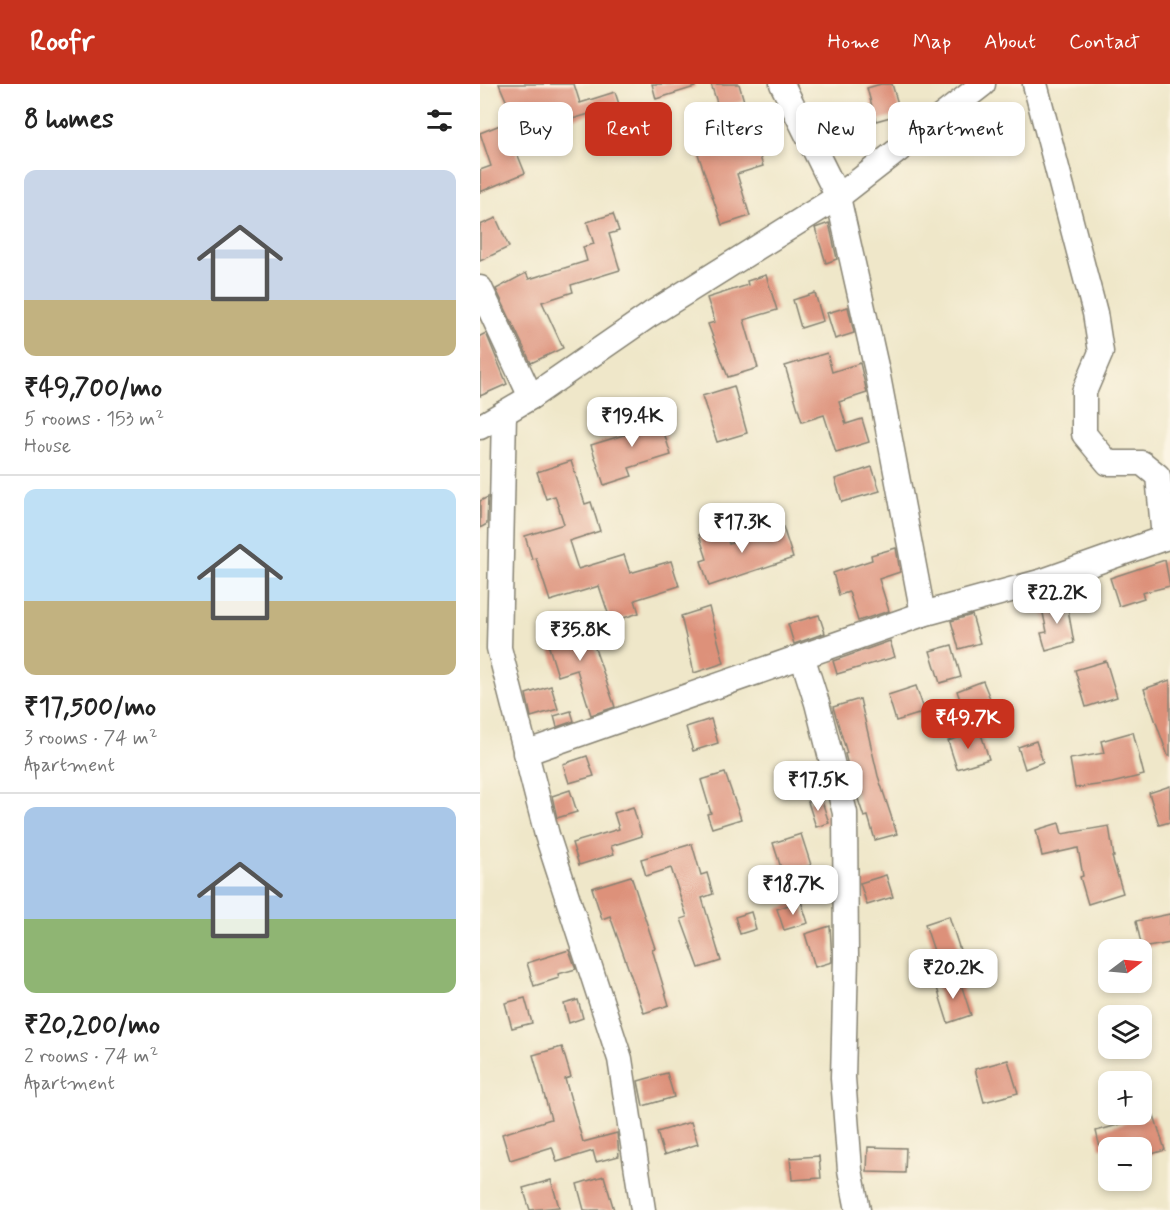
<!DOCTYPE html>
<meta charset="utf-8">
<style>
:root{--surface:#fff;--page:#f2f2f2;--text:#222;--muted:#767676;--line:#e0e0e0;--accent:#c8321e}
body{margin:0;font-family:Mynerve,sans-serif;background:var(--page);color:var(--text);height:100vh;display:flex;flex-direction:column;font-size:22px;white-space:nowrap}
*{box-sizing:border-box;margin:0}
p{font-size:20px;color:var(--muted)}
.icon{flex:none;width:33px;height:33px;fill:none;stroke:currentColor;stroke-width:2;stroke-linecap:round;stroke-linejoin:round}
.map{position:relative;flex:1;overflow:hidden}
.side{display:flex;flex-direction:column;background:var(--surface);width:480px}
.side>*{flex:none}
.top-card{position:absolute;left:18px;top:18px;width:570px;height:54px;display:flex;gap:12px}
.needle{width:39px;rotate:74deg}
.tools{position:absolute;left:618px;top:855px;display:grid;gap:12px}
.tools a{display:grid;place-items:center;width:54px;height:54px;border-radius:12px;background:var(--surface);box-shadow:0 3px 9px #0003;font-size:30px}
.price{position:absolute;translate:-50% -51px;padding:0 14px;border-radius:12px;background:#fff;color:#222;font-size:20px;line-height:39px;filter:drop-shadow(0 2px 3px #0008)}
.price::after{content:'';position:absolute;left:50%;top:36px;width:18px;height:14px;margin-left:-9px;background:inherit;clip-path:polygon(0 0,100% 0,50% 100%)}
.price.current{background:var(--accent);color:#fff}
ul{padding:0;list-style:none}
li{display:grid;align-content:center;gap:12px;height:318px;padding:0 24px}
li+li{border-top:2px solid var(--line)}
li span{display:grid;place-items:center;height:186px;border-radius:12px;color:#555}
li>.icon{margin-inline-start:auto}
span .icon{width:108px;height:108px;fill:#fffc;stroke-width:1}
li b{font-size:26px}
h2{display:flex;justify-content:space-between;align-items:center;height:72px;padding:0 24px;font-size:26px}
.pill{padding:0 21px;border-radius:12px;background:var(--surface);box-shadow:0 3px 9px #0003;font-size:21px;line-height:54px}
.pill.current{background:var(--accent);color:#fff}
header{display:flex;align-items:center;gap:36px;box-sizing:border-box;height:84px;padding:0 30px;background:var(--accent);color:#fff}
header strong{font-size:28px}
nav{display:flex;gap:33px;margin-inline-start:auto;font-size:21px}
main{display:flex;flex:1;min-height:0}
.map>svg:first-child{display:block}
.building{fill:#dd917a}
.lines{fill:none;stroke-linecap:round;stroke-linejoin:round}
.minor-casing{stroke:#868272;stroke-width:27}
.minor{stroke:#fff;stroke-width:24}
</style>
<header>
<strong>Roofr</strong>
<nav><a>Home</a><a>Map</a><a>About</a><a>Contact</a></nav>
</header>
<main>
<section class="side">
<h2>8 homes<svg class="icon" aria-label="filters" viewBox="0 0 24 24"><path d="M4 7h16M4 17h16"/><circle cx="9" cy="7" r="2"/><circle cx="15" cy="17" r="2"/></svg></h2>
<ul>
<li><span style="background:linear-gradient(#c9d6e8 70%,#c2b280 0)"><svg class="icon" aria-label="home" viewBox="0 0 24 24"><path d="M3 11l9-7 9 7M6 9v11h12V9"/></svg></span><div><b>₹49,700/mo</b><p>5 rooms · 153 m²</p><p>House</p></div></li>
<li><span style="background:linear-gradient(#bfe0f5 60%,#c2b280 0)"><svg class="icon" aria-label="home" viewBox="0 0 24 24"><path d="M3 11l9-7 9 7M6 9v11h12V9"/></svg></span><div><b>₹17,500/mo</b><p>3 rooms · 74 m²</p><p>Apartment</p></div></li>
<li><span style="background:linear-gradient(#a9c7e8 60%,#8fb573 0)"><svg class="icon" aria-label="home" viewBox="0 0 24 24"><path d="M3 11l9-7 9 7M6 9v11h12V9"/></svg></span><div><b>₹20,200/mo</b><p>2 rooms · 74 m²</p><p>Apartment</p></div></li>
</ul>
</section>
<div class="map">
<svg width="690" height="1126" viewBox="0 0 690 1126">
<rect width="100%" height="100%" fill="#fcf5e5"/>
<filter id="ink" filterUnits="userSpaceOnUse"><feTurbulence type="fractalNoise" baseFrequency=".0167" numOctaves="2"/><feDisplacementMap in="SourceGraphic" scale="12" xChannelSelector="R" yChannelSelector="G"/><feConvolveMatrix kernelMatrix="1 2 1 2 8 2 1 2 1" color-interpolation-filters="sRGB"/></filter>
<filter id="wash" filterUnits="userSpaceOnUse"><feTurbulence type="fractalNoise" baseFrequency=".008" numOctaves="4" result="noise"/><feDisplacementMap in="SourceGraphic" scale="24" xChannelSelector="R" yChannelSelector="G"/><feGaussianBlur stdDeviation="1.35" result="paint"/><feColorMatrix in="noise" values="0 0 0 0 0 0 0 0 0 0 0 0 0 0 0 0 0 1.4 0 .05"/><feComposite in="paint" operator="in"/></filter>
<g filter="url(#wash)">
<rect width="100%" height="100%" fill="#efe7c9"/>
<g id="blocks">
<g class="building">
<path d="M 19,0 L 94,0 L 100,19 L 135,8 L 147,45 L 116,54 L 109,30 L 79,39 L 75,26 L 37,42 Z"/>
<path d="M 172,0 L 215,0 L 215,3 L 176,15 Z"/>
<path d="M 231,0 L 259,0 L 264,17 L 239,25 Z"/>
<path d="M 401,0 L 412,0 L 421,30 L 396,37 L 387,4 Z"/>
<path d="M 25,39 L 45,89 L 0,108 L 0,86 L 11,82 L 0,49 Z"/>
<path d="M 275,57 L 283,82 L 257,90 L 270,132 L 242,141 L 218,70 L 242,62 L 244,67 Z"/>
<path d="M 133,130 L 139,147 L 129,150 L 140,186 L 91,201 L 93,208 L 62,218 L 83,264 L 51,279 L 16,205 L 46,189 L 49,195 L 107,177 L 103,163 L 114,160 L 107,138 Z"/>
<path d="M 16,134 L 29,163 L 0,177 L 0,141 Z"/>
<path d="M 349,139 L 357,175 L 346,179 L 335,144 Z"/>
<path d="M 286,191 L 297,226 L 264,236 L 278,284 L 248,293 L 228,240 L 235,238 L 227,214 L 268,201 L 267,197 Z"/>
<path d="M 335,209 L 343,237 L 321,244 L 313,216 Z"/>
<path d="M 368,223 L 374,249 L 355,255 L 347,229 Z"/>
<path d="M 6,249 L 27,300 L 0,312 L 0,252 Z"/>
<path d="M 347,269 L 352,288 L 380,279 L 387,309 L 359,318 L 366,340 L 382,335 L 389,358 L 356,368 L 344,331 L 322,338 L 305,282 Z"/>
<path d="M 254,302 L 267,349 L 237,358 L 222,312 Z"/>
<path d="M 177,326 L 191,371 L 149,384 L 152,392 L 124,401 L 111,361 L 147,350 L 143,337 Z"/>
<path d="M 91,377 L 105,420 L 111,418 L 120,447 L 89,457 L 98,485 L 144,471 L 150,489 L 191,477 L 199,502 L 155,516 L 159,529 L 131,538 L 119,502 L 70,517 L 56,474 L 52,475 L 45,452 L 84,440 L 75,412 L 66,415 L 57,388 Z"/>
<path d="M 392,383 L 400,407 L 362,418 L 355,395 Z"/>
<path d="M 8,413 L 7,440 L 0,444 L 0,417 Z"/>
<path d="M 303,443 L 313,474 L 229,502 L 221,477 L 227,475 L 219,451 L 244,444 L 249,460 Z"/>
<path d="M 416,464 L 420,488 L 399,495 L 409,527 L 378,537 L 369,508 L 359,511 L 353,489 L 392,476 L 391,471 Z"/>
<path d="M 685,476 L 690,502 L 662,509 L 664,514 L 639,522 L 630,494 Z"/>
<path d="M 586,514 L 594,559 L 566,567 L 561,549 L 567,548 L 561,520 Z"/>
<path d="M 229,523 L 244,579 L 214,589 L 201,532 Z"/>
<path d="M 339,531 L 345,549 L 314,560 L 308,540 Z"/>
<path d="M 492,531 L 500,559 L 479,565 L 471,537 Z"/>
<path d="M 105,535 L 135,623 L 111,631 L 97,586 L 78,592 L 64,547 Z"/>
<path d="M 410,557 L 415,573 L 357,590 L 353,577 Z"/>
<path d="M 472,561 L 481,593 L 460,599 L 450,567 Z"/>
<path d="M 626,577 L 637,613 L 606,623 L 595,586 Z"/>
<path d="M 690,596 L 690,672 L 688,672 L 664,605 Z"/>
<path d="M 503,597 L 511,617 L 484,627 L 477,607 Z"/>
<path d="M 71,602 L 78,625 L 51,633 L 46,610 Z"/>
<path d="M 436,602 L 445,628 L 416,637 L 408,611 Z"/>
<path d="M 380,615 L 398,692 L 417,750 L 395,756 L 388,732 L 384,733 L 373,700 L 365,670 L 367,669 L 353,623 Z"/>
<path d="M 91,627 L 94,637 L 77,643 L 74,632 Z"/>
<path d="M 231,635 L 238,659 L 213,667 L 206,643 Z"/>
<path d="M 500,647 L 509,675 L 477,685 L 468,657 Z"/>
<path d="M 653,648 L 664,691 L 632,699 L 595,704 L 590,675 L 624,669 L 621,657 Z"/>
<path d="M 556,657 L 563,678 L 545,685 L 538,663 Z"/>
<path d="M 107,672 L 114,692 L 89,699 L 83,680 Z"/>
<path d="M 321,680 L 327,699 L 302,706 L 296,687 Z"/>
<path d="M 245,689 L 261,735 L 232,744 L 227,730 L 231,729 L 221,696 Z"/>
<path d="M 690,702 L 690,738 L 679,741 L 669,709 Z"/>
<path d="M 90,706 L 97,728 L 77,734 L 72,712 Z"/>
<path d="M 341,714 L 349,739 L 336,743 L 328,718 Z"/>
<path d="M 153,723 L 162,752 L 131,762 L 134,770 L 99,781 L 92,759 L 139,745 L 134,729 Z"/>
<path d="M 579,739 L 582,750 L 629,742 L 634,773 L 632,773 L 643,809 L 608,820 L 600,793 L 603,792 L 598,764 L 562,772 L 556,746 Z"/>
<path d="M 321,750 L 331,781 L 303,790 L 293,759 Z"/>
<path d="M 212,760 L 221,791 L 227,789 L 233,810 L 222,814 L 241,877 L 219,884 L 201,835 L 207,833 L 191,784 L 166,792 L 161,775 Z"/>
<path d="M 406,791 L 413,813 L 387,821 L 380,799 Z"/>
<path d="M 151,792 L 175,864 L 172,865 L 189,921 L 164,929 L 130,832 L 122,835 L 112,804 Z"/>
<path d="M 321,817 L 328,839 L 304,846 L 297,825 Z"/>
<path d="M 271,828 L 276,845 L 260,850 L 255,833 Z"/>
<path d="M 690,830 L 690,859 L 662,864 L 656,837 Z"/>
<path d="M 469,832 L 480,866 L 456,873 L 445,840 Z"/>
<path d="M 350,842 L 352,878 L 335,883 L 325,850 Z"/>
<path d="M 89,866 L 96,885 L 78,890 L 79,894 L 54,902 L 47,879 Z"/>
<path d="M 479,894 L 491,931 L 468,939 L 456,901 Z"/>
<path d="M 45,914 L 52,939 L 32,944 L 25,919 Z"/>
<path d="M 98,916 L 103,934 L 89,939 L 84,920 Z"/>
<path d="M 82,963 L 91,993 L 85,995 L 103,1058 L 137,1049 L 139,1072 L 116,1078 L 113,1067 L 77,1078 L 72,1063 L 30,1076 L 22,1050 L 71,1035 L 53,971 Z"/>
<path d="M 528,976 L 538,1009 L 504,1018 L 495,985 Z"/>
<path d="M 187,989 L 194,1013 L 163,1022 L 158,997 Z"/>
<path d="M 674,1031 L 685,1066 L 662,1073 L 662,1064 L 620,1064 L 616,1047 Z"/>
<path d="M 211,1038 L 218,1060 L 184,1071 L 177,1048 Z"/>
<path d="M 388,1063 L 426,1064 L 425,1089 L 387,1088 Z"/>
<path d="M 339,1072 L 341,1094 L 312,1096 L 310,1074 Z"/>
<path d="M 124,1092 L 134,1126 L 104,1126 L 97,1100 Z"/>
<path d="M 71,1096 L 79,1123 L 50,1126 L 43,1104 Z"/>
</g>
</g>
</g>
<g filter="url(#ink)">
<use href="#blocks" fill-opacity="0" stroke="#868272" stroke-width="1.5"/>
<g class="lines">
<g class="minor-casing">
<g id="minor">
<path d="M 302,0 L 358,113 L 397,287 L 443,530"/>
<path d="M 555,0 L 615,229 L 621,268 L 604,308 L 604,350 L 628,379 L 662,379 L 678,392 L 684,454"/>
<path d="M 0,204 L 51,313"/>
<path d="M 24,329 L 19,564 L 67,751 L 140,975 L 163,1126"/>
<path d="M 0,343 L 51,313 L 171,230 L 358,113 L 503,0"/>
<path d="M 322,572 L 337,619 L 365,729 L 366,874 L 363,994 L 370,1086 L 378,1126"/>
<path d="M 45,669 L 443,530 L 563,497 L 690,452"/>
</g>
</g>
<use href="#minor" class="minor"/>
</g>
</g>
</svg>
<div class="tools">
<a><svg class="needle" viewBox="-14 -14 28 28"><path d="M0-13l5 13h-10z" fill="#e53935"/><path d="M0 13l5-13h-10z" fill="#767676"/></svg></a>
<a><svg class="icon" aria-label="layers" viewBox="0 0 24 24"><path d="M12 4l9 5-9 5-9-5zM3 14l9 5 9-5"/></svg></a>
<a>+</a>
<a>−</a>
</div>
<b class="price" style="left:152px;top:364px">₹19.4K</b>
<b class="price" style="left:262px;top:470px">₹17.3K</b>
<b class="price" style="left:577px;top:541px">₹22.2K</b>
<b class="price" style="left:100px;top:578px">₹35.8K</b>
<b class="price current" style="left:488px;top:666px">₹49.7K</b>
<b class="price" style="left:338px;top:728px">₹17.5K</b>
<b class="price" style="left:313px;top:832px">₹18.7K</b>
<b class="price" style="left:473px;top:916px">₹20.2K</b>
<div class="top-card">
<a class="pill">Buy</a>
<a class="pill current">Rent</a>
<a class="pill">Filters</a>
<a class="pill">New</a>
<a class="pill">Apartment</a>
</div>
</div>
</main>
